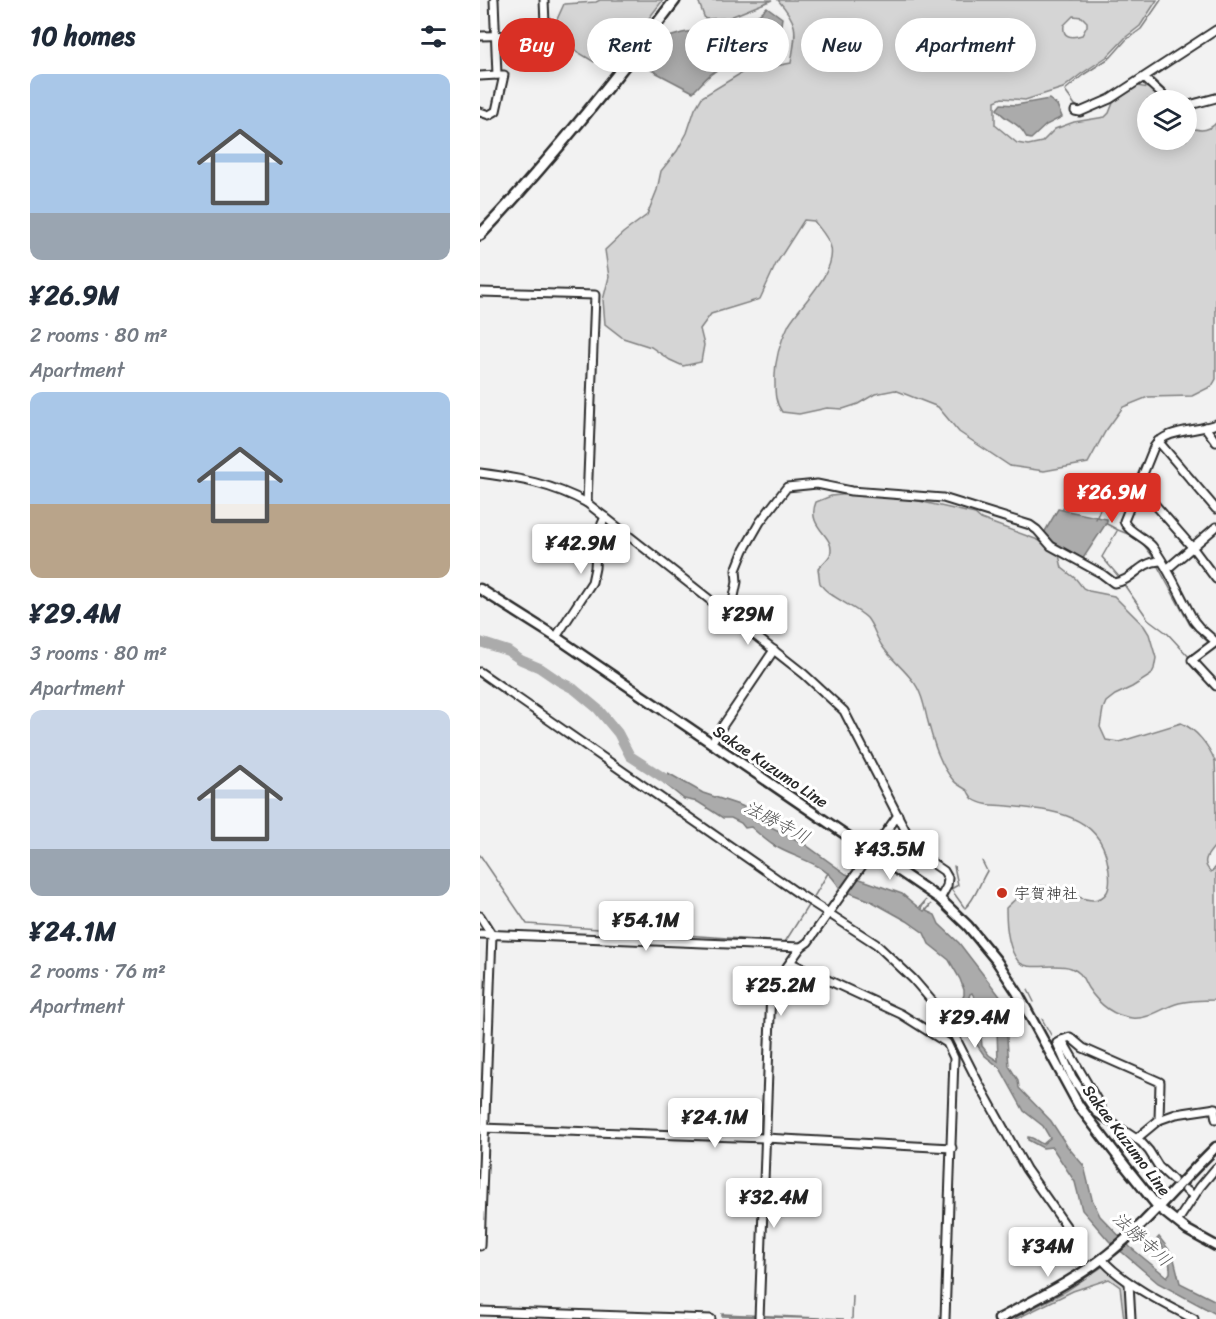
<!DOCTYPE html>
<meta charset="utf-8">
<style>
:root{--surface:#fff;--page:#f2f2f3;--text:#1f2937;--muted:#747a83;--accent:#d93025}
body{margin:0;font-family:Sriracha,"Klee One",sans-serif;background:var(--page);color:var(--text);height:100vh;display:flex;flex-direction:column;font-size:22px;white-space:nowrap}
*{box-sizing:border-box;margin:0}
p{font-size:20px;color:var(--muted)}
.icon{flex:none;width:33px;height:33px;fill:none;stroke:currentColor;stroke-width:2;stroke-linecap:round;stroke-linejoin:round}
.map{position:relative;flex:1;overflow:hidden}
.side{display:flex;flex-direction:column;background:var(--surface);width:480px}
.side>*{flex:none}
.guide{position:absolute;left:18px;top:18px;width:570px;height:54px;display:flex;gap:12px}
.controls{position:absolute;left:657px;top:90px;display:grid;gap:12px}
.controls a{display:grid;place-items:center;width:60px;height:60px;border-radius:50%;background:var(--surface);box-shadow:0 3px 15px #0003;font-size:30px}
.price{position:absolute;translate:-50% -51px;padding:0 14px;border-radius:6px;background:#fff;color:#222;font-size:20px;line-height:39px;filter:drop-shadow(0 2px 3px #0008)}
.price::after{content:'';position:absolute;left:50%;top:36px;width:18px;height:14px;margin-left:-9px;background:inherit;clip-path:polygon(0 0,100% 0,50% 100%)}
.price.on{background:var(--accent);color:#fff}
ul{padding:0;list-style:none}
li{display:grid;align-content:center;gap:12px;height:318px;padding:0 30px}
li span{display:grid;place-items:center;height:186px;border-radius:12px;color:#555}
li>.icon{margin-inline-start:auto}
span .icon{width:108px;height:108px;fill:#fffc;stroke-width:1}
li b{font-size:26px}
h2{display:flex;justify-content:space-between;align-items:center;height:72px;padding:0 30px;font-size:26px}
.chip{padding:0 21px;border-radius:27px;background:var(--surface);box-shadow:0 3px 15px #0003;font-size:21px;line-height:54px}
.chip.on{background:var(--accent);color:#fff}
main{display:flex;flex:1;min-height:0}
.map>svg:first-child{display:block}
.green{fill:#d5d5d5;stroke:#808080;stroke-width:1.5;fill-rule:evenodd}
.water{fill:#ababab;stroke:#787878;stroke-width:1.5;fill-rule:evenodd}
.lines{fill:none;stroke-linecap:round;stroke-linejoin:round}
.stream{stroke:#787878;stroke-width:1.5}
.river{stroke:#ababab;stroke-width:10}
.minor-casing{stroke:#2b2b2b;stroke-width:11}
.major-casing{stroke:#2b2b2b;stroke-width:13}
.highway-casing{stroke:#2b2b2b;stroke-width:14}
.minor{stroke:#fff;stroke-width:7}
.major{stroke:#fff;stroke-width:8}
.highway{stroke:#fff;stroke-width:9}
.poi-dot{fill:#c8321e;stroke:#fff;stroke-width:2}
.labels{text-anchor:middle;stroke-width:6;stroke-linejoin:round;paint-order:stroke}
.street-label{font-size:16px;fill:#2b2b2b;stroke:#fff}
.poi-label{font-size:16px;fill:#2b2b2b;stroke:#fff;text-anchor:start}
.water-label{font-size:18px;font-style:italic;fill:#585858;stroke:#fff}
</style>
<main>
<section class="side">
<h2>10 homes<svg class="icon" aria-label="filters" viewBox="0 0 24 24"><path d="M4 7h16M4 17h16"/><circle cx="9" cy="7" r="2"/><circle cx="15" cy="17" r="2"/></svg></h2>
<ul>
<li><span style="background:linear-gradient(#a9c7e8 75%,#9aa5b1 0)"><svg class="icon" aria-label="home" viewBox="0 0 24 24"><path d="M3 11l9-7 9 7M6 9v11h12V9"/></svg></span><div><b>¥26.9M</b><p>2 rooms · 80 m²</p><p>Apartment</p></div></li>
<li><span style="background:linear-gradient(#a9c7e8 60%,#b9a48a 0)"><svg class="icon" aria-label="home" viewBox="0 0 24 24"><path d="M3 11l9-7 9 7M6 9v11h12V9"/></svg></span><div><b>¥29.4M</b><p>3 rooms · 80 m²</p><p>Apartment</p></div></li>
<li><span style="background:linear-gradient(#c9d6e8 75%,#9aa5b1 0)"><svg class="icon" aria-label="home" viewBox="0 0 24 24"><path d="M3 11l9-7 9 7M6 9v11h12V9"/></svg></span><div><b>¥24.1M</b><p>2 rooms · 76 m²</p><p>Apartment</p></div></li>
</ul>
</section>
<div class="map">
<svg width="736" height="1319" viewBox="0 0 736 1319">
<rect width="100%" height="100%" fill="#f2f2f2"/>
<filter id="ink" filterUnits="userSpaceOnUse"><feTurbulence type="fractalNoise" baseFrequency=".0167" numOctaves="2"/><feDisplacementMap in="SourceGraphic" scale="12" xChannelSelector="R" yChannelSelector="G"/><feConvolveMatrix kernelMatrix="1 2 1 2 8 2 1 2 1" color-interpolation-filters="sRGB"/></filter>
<g filter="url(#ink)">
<g class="green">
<path d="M 120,0 L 183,0 L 152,40 L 114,62 L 70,35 L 84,4 L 116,2 Z"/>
<path d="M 218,0 L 292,0 L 248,18 L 225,19 Z"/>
<path d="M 298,0 L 677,0 L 660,26 L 646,37 L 628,56 L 601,74 L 583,88 L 545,100 L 522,98 L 515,101 L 515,125 L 537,143 L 548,145 L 562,142 L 575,129 L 594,122 L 625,117 L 629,113 L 633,103 L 657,86 L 669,88 L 682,100 L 668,100 L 668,140 L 706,140 L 707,126 C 717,131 728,132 736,123 L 736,379 L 732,386 L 712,396 L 668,397 L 643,407 L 625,432 L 608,463 L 564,471 L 530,466 L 479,432 L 458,407 L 415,390 L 395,394 L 378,404 L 363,409 L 347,408 L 319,414 L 302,412 C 295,402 295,394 295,382 C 294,362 300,342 309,324 C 321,304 356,273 351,248 C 349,238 340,229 334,221 L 324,220 L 296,264 L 280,299 L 231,314 L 220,329 L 224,345 L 221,362 L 203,366 L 190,360 L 171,347 L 143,338 L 125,324 L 123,300 L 129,277 L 125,250 L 143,233 L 167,215 L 177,190 L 181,171 L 197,151 L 207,133 L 215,109 L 222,97 L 263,72 L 311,63 C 316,32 320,25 298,0 ZM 593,16 L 602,17 L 607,22 L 607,26 L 602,35 C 592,38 582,38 584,25 Z"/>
<path d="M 371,494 L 430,499 L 495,514 L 501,519 L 558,540 L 579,555 L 582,568 L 596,579 L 603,588 L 609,591 L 634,596 L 664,626 L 669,634 L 676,658 L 674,669 L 671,675 L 652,687 L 635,695 L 626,702 L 623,709 L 620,727 L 626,740 L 639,742 L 701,723 C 716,729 729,746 735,761 C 736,773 736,829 736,845 C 728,854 720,862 731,872 L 736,867 L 736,1000 C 724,1000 711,1000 699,1003 C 683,1007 669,1020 652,1018 C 633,1016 618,1003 608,988 C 602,978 603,973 591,968 C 576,962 547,972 538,961 C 527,947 526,924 526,908 C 535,900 543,890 555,887 C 576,880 613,915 627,892 C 632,883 629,869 627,860 C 618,813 568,810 528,806 C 517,805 503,806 493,799 C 492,798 488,792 488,791 C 483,787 477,785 473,780 C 458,762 453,740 447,718 C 444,705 441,690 432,680 C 423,668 411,659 402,646 C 396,637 394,627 387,618 C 375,606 346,596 340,583 C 339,579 339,573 338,569 C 341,565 348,559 350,555 C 357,535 325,529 336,502 L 351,496 Z"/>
<path d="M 625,1265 L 646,1282 L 649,1319 L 644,1319 L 640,1287 L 629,1279 L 593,1291 L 536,1319 L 532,1319 L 586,1291 Z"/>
</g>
<g class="water">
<path d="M 287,7 L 302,18 C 301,23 301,28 300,32 C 292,66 257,56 234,72 C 226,77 220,86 213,92 L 171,70 L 168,60 L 186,38 L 202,33 L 225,29 L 252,30 L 280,14 Z"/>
<path d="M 569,99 L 577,105 L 582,117 L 566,125 L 551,139 L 547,138 C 538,120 527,123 517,109 L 521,104 L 536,105 Z"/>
<path d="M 578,509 L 627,519 L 627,522 L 602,560 L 572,541 L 564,533 Z"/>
<path d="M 188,773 L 223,793 L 262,806 L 271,811 L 279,821 L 323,843 L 366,874 L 422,894 L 439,908 L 446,900 L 441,909 L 444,911 L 451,904 L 446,911 L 455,915 L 459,924 L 479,943 L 525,1003 L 530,1003 L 526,1006 L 533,1021 L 526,1024 L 529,1066 L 538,1080 L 539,1088 L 571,1121 L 587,1146 L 604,1166 L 612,1199 L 620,1216 L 650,1247 L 687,1277 L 690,1273 C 691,1258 685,1250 677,1239 L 679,1237 L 693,1255 L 700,1283 L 736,1301 L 736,1314 L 678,1283 L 629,1241 L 602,1210 L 595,1182 L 572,1147 L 563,1148 L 548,1140 L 548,1137 C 554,1137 557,1142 563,1144 L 570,1138 L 563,1126 L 544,1111 L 520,1068 L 504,1055 L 475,1013 L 484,995 L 484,990 L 480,979 L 469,960 L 449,944 L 444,933 L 427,921 L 391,901 L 360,889 C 347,862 317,860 293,845 C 285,840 278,833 271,827 L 265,828 L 261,823 L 251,818 L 243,818 L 218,802 L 204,799 L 184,783 ZM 492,993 L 504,1016 L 504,1028 L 508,1031 L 517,1030 L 518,1061 L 509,1055 L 502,1046 L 500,1027 C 478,1018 484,1015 490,994 Z"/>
<path d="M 242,1314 L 364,1319 L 242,1316 Z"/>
</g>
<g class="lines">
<g class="stream">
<path d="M 671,77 L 695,100"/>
<path d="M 585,90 L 603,75 L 631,57 L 646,40 L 661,29 L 681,0"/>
<path d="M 585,91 L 595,105 L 600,108 L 629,96 L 736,25"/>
<path d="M 706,101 L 736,93"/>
<path d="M 590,493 L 599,497 L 629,503 L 621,507 L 616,519"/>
<path d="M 583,509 L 585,501 L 595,497"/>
<path d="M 625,523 L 638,530 L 653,536"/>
<path d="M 654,528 L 669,539"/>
<path d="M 637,531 L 622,557 L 640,578"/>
<path d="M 660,540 L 674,558"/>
<path d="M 677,565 L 710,625 L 728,642"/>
<path d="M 645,586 L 668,619 L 688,634 L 710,658"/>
<path d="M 0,855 L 47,924 L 305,942 L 329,904"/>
<path d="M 474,866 L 478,885 L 471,889 L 484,907"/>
<path d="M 332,900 L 348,873"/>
<path d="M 485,908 C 496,898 499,884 507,871 L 502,861"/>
<path d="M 548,990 L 554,1002"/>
<path d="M 562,1019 L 571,1035"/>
<path d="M 586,1053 L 615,1103"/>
<path d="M 626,1115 L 652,1132"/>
<path d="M 666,1142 L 674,1153"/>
<path d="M 685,1168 L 693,1175"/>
<path d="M 372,1319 L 373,1296"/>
</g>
<path class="river" d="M 0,642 L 28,651 L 41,660 L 60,668 L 79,681 L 94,689 L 118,709 L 138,733 L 150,756 L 198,787"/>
<g class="minor-casing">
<g id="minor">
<path d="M 0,36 L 50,35 L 65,24 L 64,0"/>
<path d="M 0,76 L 17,75"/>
<path d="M 664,78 L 688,100"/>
<path d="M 706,106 L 736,98"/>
<path d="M 595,111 L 600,112 L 630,99 L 736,30"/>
<path d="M 0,112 L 9,115 L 16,111 L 24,75 L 17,75 L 14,0"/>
<path d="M 0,292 L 115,295 L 107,503"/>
<path d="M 736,424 C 717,432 686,428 674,447 L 644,521 C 647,531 664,537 672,546 C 689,568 700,596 714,621 L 719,627 L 736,642"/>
<path d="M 725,427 L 736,442"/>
<path d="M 678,441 L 736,509"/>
<path d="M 0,473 C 38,478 73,484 107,503 L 324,674 L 364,711 L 433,845 L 442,856 L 464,871 L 468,878 L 467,886 L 460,899"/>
<path d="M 658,485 L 712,547 L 736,579"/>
<path d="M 687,569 L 736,527"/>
<path d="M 250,616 L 257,582 L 256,570 L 264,550 L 280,522 L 307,487 L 337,484 L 371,491 L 463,498 L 550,525 L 557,530 L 571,546 L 622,574 L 634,583 C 653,581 659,562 680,561"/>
<path d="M 76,637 L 112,582 L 115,568 L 117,535 L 125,517"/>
<path d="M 736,642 L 712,660 L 736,686"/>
<path d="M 0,672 L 319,894 L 396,944 L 433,979 L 464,1015 L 499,1084 L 546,1169 L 591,1233"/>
<path d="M 231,743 L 294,650"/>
<path d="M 0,916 L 12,935 L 0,1246"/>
<path d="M 0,934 L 321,947"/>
<path d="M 311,963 L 421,1014 L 467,1043 L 474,1058 L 465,1319"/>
<path d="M 582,1040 L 590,1037 L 603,1048 L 680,1082 L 679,1120 L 656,1139"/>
<path d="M 734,1108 L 736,1119"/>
<path d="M 616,1112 L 621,1107 L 582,1040 L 577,1043 L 592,1077 L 616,1112 L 661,1142 L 669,1151 L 679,1167 L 693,1180"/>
<path d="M 679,1120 L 696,1114 L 736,1108"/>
<path d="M 0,1128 L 285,1138 L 472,1148"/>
<path d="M 706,1190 L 714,1196"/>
<path d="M 697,1222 L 720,1187 L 736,1168"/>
<path d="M 622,1259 C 641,1282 686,1305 714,1319"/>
<path d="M 649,1283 L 651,1319"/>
<path d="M 0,1311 L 231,1319"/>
<path d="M 279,1319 L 291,989 L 321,947 L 328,942 L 418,815"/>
</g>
</g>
<g class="major-casing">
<g id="major">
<path d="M 0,589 L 76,637 L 460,899 L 488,926 L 516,960 L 537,992 L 599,1106 L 646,1167 L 678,1207 L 707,1230 L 736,1246"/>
<path d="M 519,1319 C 556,1299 594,1281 627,1255 C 667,1223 699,1183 736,1147"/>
</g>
</g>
<g class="highway-casing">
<path id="highway" d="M 0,235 C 70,161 134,81 195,0"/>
</g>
<use href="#minor" class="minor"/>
<use href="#major" class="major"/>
<use href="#highway" class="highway"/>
</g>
</g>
<circle class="poi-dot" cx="522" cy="893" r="6"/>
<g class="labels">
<g class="street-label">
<text transform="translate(291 766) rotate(34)" y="6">Sakae Kuzumo Line</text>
<text transform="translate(647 1140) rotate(53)" y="6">Sakae Kuzumo Line</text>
</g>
<g class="poi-label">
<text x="534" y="899">宇賀神社</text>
</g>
<g class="water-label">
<text transform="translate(297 822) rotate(28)" y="6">法勝寺川</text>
<text transform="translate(662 1239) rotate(42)" y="6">法勝寺川</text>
</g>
</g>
</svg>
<div class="controls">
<a><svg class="icon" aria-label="layers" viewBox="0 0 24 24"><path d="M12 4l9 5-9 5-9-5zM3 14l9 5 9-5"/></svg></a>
</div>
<b class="price on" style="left:632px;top:524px">¥26.9M</b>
<b class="price" style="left:101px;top:575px">¥42.9M</b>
<b class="price" style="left:268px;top:646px">¥29M</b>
<b class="price" style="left:410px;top:881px">¥43.5M</b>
<b class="price" style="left:166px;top:952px">¥54.1M</b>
<b class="price" style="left:301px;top:1017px">¥25.2M</b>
<b class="price" style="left:495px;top:1049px">¥29.4M</b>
<b class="price" style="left:235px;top:1149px">¥24.1M</b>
<b class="price" style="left:294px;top:1229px">¥32.4M</b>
<b class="price" style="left:568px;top:1278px">¥34M</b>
<div class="guide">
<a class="chip on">Buy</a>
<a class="chip">Rent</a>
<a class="chip">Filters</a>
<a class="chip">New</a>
<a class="chip">Apartment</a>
</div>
</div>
</main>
